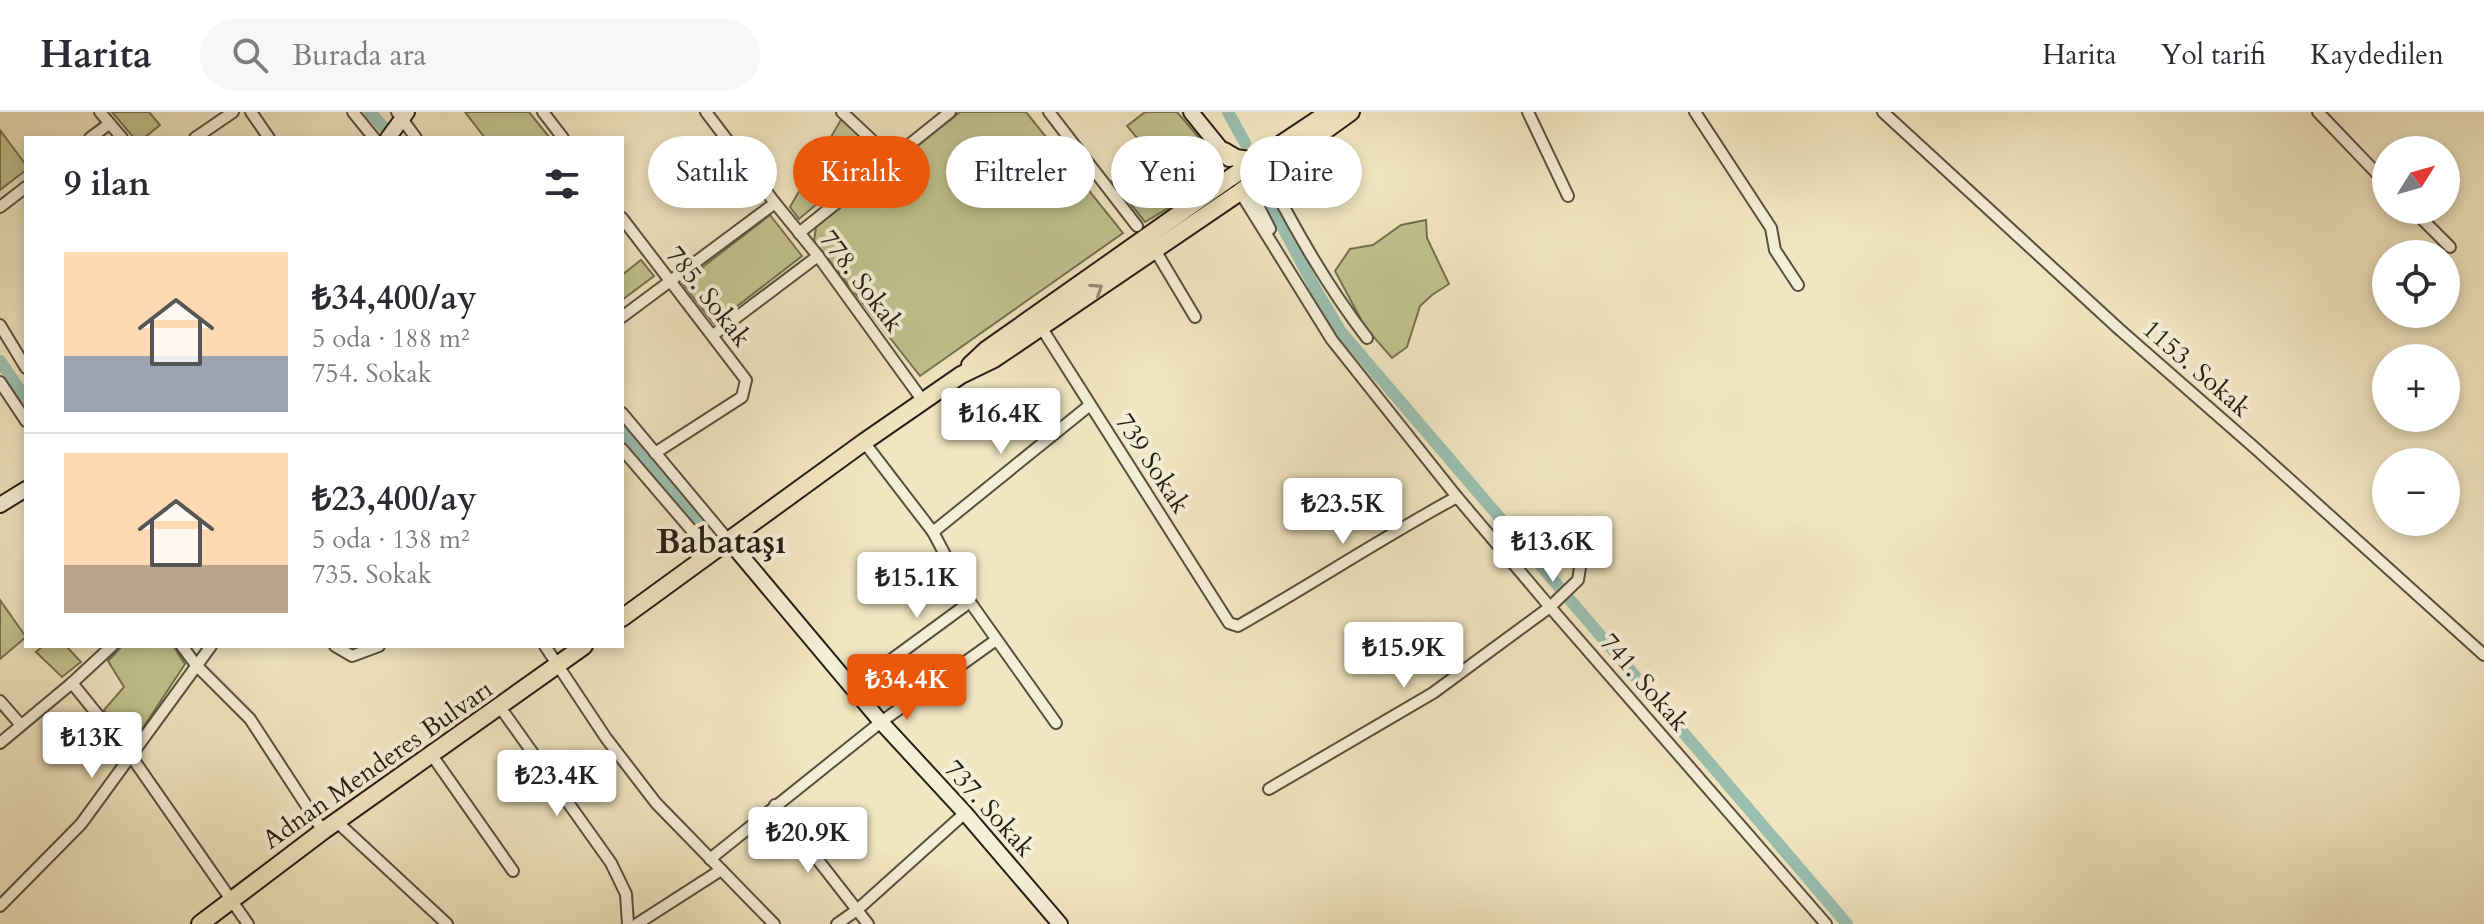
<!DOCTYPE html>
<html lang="tr">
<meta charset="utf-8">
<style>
:root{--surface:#fff;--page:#f7f7f7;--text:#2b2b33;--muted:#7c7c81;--line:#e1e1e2;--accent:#ea580c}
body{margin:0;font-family:Cardo,serif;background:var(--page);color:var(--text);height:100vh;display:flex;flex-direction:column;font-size:30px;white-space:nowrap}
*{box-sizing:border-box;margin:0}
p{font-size:26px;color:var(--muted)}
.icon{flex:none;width:44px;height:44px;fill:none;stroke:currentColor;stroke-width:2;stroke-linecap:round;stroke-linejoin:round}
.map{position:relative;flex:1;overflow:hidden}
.side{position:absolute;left:24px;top:24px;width:600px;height:512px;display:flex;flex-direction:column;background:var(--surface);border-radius:0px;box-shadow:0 4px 12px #0003}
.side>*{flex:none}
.banner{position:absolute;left:648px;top:24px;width:760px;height:72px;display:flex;gap:16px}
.needle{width:52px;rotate:53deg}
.fabs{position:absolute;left:2372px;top:24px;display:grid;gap:16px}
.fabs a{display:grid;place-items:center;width:88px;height:88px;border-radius:50%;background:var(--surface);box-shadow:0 4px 12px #0003;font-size:40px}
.price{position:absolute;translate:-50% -68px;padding:0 18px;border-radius:8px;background:#fff;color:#222;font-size:26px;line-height:52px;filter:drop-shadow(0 2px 4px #0008)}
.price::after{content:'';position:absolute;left:50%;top:48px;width:24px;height:18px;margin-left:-12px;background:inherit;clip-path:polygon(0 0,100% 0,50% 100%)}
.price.current{background:var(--accent);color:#fff}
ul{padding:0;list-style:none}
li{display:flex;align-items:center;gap:24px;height:200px;padding:0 40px}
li+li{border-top:2px solid var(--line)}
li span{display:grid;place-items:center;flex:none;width:224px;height:160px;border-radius:0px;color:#555}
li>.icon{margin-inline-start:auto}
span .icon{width:96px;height:96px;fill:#fffc;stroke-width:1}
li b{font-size:34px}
h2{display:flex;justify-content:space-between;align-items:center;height:96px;padding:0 40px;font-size:34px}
.tag{padding:0 28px;border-radius:36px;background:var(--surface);box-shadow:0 4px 12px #0003;font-size:28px;line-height:72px}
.tag.current{background:var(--accent);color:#fff}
header{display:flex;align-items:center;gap:48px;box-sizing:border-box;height:112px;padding:0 40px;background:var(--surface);border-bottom:2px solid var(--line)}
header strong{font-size:38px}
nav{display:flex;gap:44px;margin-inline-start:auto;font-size:28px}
.search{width:560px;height:72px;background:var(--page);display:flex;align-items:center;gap:20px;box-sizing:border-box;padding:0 28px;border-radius:44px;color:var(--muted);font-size:30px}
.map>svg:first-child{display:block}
.green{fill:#c1c38e;stroke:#747051;stroke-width:2}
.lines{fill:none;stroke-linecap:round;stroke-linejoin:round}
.canal{stroke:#9bc0b1;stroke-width:12}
.street-casing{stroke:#5a4f3f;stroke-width:14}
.secondary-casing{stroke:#271d14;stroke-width:18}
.primary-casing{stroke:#271d14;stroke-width:20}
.street{stroke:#f6efd7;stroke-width:10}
.secondary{stroke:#f6efd7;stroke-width:14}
.primary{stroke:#f1e6c1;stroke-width:16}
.oneway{stroke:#968c73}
.labels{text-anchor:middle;stroke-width:8;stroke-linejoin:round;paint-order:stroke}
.street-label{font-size:26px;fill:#271d14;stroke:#f6efd7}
.district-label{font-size:34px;font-weight:bold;fill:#271d14;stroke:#f6efd7}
</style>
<header>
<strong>Harita</strong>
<div class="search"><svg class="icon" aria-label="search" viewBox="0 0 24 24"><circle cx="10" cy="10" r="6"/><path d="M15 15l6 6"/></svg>Burada ara</div>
<nav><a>Harita</a><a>Yol tarifi</a><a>Kaydedilen</a></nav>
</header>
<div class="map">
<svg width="2484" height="812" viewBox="0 0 2484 812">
<rect width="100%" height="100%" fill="#f1e6c1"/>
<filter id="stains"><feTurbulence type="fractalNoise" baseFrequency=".0025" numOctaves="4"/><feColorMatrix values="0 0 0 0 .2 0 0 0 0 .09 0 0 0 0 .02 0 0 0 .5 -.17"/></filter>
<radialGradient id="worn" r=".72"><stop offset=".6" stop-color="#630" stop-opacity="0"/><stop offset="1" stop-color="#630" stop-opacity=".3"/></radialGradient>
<g class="green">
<path d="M 112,0 L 149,0 L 160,13 L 144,26 L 134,26 Z"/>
<path d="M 465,0 L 529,0 L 550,26 L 485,26 Z"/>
<path d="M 960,0 L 1026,0 L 1123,121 L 920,264 L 814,129 L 816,115 Z"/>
<path d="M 1145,0 L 1177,0 L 1202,29 L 1200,77 L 1145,110 L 1112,69 L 1149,40 L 1127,14 Z"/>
<path d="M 842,6 L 877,41 L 799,107 L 790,95 Z"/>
<path d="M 0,18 L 26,53 L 26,58 L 0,78 Z"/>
<path d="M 770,103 L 802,144 L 714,212 L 682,171 Z"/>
<path d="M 1426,108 L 1427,126 L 1449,172 L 1432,183 L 1420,194 L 1407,235 L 1392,246 L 1365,215 L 1335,159 L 1350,137 L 1373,133 L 1401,113 Z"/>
<path d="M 641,148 L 654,164 L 622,188 L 622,163 Z"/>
<path d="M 0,488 L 26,525 L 0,547 Z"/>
<path d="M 43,534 L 66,534 L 81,550 L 62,565 L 36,540 Z"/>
<path d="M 122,534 L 173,534 L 185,552 L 131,634 L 104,598 L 124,575 L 108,549 Z"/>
</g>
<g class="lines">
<g class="canal">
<path d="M 370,0 L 393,26"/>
<path d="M 1228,0 L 1245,31"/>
<path d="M 1266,84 L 1315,176 L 1341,220 L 1847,812"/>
<path d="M 0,249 L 26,287"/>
<path d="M 622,320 L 703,414"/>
</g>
<g class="street-casing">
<g id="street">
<path d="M 100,0 L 122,26"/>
<path d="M 251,0 L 269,26"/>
<path d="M 353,0 L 374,26"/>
<path d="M 397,0 L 416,26"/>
<path d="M 543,0 L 563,26"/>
<path d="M 706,0 L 775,91 L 818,144 L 923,289"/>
<path d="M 842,0 L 892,47"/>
<path d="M 1049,0 L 1137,114"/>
<path d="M 1528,0 L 1568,84"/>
<path d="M 1695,0 L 1771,116 L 1775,138 L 1798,173"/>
<path d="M 1883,0 L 2119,217 L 2256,337 L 2484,543"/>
<path d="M 2318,0 L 2386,71"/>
<path d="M 90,26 L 109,12"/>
<path d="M 195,26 L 233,0"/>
<path d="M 1266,61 C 1296,119 1327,174 1367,226"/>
<path d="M 1248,74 L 1270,117"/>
<path d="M 1240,80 L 1332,228 L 1457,385 L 1550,495 L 1826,812"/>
<path d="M 0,95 L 26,75"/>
<path d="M 2413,98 L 2450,135"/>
<path d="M 622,106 L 746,268 L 742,285 L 655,341"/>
<path d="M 799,121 L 950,0"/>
<path d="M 1155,138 L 1195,205"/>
<path d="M 622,205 L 775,91"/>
<path d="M 0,213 L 26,256"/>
<path d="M 1041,215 L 1229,511 L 1238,514 C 1312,472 1383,425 1457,385"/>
<path d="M 713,223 L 818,144"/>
<path d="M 0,270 L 26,309"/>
<path d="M 622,301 L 729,429"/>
<path d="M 864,330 L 933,420 L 970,490 L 1056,611"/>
<path d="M 622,337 L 712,442"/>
<path d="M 933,420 L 1090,293"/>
<path d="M 182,534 L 196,553 L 250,607 L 323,719"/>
<path d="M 335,534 L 352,544 L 379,534"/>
<path d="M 545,534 L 606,626 L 656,691 L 774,812"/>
<path d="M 884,553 L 970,490"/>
<path d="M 72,571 L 131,644 L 248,812"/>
<path d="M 0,589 L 20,612"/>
<path d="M 500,595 L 611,751 L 626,782 L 628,812"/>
<path d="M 0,631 L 72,571 L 112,534"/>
<path d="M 431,642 L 513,759"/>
<path d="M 1269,677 L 1433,581 L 1550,495 L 1578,468 L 1585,425"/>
<path d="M 775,693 L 868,812"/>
<path d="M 336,709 L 447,812"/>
<path d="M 710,747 L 881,610 L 996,528"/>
<path d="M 0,794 L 81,712 L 211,534"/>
<path d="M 637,812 L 721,758"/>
<path d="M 837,812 L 857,798 L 965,701"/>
</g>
</g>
<g class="secondary-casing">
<g id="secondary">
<path d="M 1191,0 L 1229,47"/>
<path d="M 388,26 L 407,0"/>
<path d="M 0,393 L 26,377"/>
<path d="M 729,429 L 881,610 L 965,701 L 1060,812"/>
</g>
</g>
<g class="primary-casing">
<g id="primary">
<path d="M 1224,39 L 1236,46 L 1256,49"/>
<path d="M 970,253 L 986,238 L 1230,66 L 1329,0"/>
<path d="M 622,506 L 864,330 L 961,263 L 994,247 L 1240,80 L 1351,0"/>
<path d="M 200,812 L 323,719 L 584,534"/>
</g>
</g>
<use href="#street" class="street"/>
<use href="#secondary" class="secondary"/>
<use href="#primary" class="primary"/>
</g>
<defs><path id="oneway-chevron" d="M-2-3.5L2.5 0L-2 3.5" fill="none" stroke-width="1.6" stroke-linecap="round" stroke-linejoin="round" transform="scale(2)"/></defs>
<use class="oneway" href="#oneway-chevron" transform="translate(1097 177) rotate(-34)"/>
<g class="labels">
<g class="street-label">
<text transform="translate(862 169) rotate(53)" y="9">778. Sokak</text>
<text transform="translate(709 184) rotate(52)" y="9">785. Sokak</text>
<text transform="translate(2197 256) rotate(41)" y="9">1153. Sokak</text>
<text transform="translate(1153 351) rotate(57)" y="9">739 Sokak</text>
<text transform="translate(1645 570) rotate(49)" y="9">741. Sokak</text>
<text transform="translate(377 652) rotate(-35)" y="9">Adnan Menderes Bulvarı</text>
<text transform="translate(990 696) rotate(48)" y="9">737. Sokak</text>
</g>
<g class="district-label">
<text x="721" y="441">Babataşı</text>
</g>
</g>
<rect width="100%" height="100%" filter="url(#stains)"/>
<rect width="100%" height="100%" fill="url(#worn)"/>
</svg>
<div class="fabs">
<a><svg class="needle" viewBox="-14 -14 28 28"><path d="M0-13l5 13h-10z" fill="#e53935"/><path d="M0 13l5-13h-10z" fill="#7c7c81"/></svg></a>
<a><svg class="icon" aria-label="locate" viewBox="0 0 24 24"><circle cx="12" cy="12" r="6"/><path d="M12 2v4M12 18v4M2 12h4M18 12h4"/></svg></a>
<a>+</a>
<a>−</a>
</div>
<b class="price" style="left:1001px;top:344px">₺16.4K</b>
<b class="price" style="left:1343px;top:434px">₺23.5K</b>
<b class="price" style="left:1553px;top:472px">₺13.6K</b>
<b class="price" style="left:917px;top:508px">₺15.1K</b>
<b class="price" style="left:1404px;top:578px">₺15.9K</b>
<b class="price current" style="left:907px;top:610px">₺34.4K</b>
<b class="price" style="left:92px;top:668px">₺13K</b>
<b class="price" style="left:557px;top:706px">₺23.4K</b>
<b class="price" style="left:808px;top:763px">₺20.9K</b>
<div class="banner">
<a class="tag">Satılık</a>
<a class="tag current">Kiralık</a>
<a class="tag">Filtreler</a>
<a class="tag">Yeni</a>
<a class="tag">Daire</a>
</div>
<section class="side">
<h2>9 ilan<svg class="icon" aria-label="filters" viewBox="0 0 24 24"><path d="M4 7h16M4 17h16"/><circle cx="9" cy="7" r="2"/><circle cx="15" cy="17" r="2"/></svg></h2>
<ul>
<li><span style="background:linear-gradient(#ffd9b3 65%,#9aa5b1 0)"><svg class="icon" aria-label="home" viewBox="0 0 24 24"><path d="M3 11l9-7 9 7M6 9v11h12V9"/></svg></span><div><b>₺34,400/ay</b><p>5 oda · 188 m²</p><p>754. Sokak</p></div></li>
<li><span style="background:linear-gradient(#ffd9b3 70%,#b9a48a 0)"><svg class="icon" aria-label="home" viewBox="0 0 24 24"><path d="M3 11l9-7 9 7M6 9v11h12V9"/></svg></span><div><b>₺23,400/ay</b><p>5 oda · 138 m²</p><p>735. Sokak</p></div></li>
</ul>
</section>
</div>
